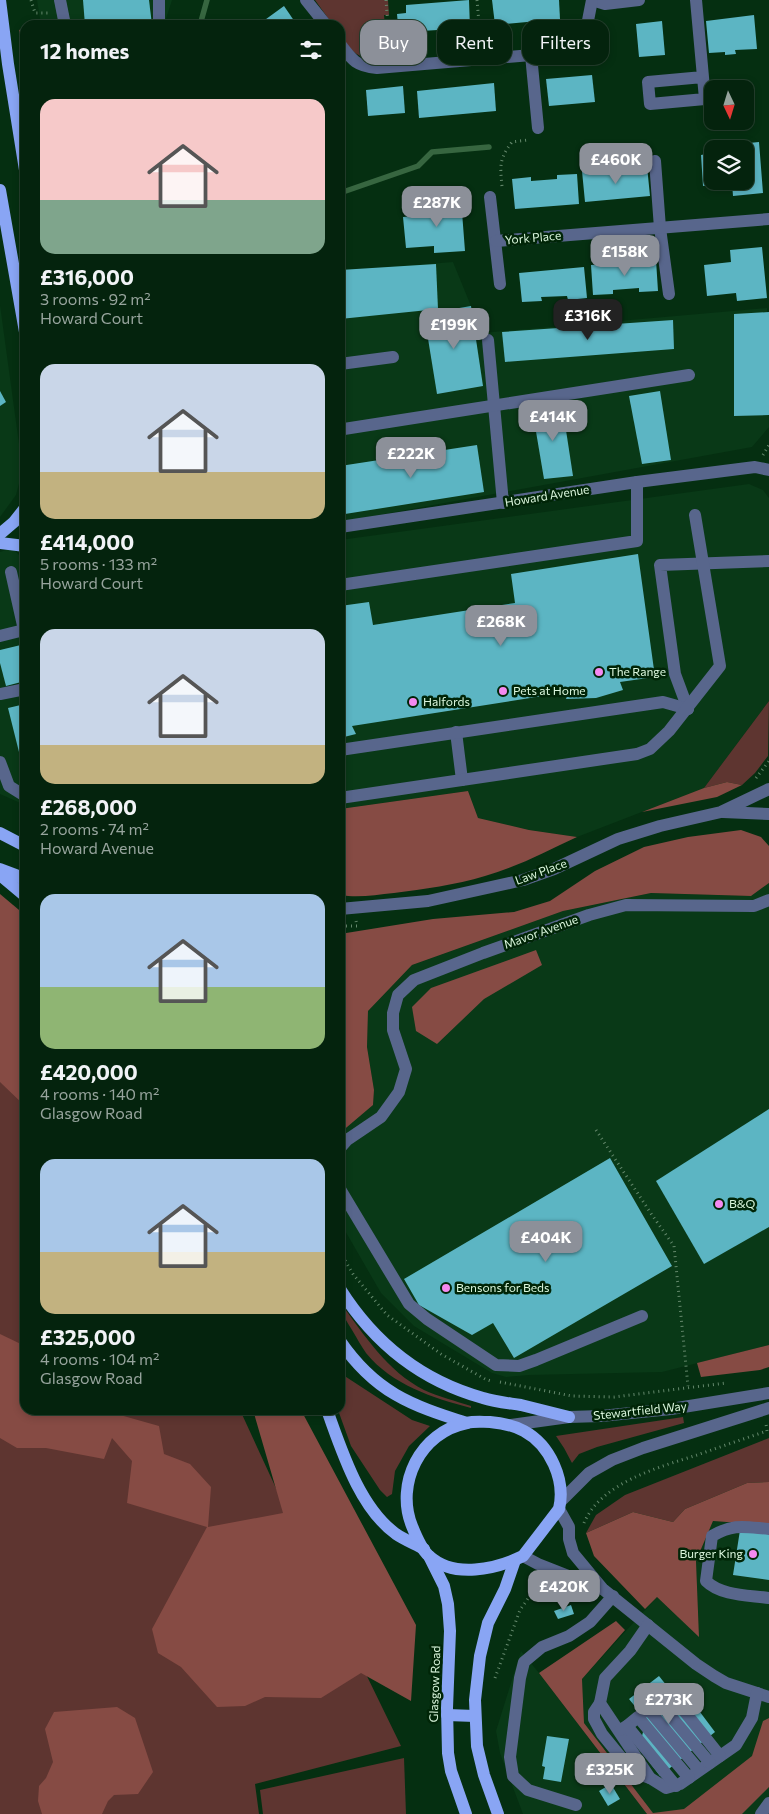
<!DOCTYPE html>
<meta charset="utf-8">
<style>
:root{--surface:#04230d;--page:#122f1b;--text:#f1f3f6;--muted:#97a49d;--line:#25402e;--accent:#8c9099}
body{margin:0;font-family:Commissioner,sans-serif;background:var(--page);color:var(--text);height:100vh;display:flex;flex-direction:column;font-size:19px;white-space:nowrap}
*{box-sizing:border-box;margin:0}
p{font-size:16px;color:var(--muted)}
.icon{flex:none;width:28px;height:28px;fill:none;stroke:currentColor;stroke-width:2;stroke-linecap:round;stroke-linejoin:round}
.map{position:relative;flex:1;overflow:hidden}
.side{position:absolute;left:20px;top:20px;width:325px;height:1395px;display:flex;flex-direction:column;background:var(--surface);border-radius:15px;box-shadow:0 2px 8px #0003,0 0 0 1px var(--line)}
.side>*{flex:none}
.top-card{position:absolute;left:360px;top:20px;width:334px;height:45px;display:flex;gap:10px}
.needle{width:32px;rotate:176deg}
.buttons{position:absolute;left:704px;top:80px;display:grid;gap:10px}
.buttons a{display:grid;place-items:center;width:50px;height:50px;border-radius:10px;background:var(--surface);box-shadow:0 2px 8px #0003,0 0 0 1px var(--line);font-size:25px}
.price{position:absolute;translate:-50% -42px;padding:0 11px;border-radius:10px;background:var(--accent);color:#fff;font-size:16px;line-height:32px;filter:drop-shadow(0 1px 2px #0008)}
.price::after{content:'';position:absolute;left:50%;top:30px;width:15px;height:11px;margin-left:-8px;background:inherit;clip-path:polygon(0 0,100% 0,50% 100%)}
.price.selected{background:#222;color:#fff}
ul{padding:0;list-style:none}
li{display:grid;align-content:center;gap:10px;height:265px;padding:0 20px}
li span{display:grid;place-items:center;height:155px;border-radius:15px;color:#555}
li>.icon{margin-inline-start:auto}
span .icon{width:90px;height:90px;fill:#fffc;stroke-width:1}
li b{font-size:21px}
h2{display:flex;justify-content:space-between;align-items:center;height:60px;padding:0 20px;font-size:21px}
.chip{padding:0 18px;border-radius:15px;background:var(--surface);box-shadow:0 2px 8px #0003,0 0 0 1px var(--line);font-size:18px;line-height:45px}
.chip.selected{background:var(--accent);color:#fff}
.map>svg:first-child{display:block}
.built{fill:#093917}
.green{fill:#5e3530}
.forest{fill:#864b44}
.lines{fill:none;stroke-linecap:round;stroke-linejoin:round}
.stream{stroke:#376640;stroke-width:5.5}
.building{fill:#5cb5c3}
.path{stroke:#64886c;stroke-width:3;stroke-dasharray:1 4;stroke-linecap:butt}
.minor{stroke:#58668c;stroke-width:12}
.major{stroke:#89a5f4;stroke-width:12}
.poi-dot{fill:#f489f0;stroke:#002507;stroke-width:2}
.labels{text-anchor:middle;stroke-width:5;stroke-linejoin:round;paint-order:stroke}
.street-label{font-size:12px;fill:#dbf7de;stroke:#002507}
.poi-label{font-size:12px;fill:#dbf7de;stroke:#002507;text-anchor:start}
</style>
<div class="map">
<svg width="769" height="1814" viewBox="0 0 769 1814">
<rect width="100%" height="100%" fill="#052f11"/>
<g class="built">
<path d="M 37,0 L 172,0 L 164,25 L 41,25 Z"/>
<path d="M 453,262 L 482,333 L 767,308 L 769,427 L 752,447 L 340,522 L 340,271 Z"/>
<path d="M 0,305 L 20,451 L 22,472 L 16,495 L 0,517 Z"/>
<path d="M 749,484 L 763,490 L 769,498 L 769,701 L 704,788 L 577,837 L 529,830 L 478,818 L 468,791 L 340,809 L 340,540 Z"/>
<path d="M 12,548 L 25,561 L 25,805 L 0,794 L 0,552 Z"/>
<path d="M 769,883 L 769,1345 L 662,1372 L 529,1375 L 506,1377 L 492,1373 L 414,1326 L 381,1293 L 340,1222 L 340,1133 L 373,1105 L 374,1090 L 367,1047 L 368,1011 L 412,965 L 563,911 L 651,893 L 751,896 Z"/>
<path d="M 713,1521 L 769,1525 L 769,1814 L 653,1814 L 584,1723 L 582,1679 L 657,1597 L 699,1636 L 696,1561 Z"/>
<path d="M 521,1651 L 539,1673 L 647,1814 L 523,1814 L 500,1753 L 496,1731 Z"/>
</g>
<g class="green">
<path d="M 315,0 L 388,0 L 389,15 L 384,15 L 388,58 C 382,59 373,60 367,59 C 352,54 340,40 340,25 L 333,25 Z"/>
<path d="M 769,701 L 768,756 L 755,773 L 742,785 L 727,782 L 704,788 Z"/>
<path d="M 0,1069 L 25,1099 L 25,1410 L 240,1410 L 287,1512 L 401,1746 L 255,1784 L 259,1814 L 0,1814 Z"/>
<path d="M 340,1302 C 364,1335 387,1371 424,1390 C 439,1397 456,1401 471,1406 L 471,1408 C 433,1398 392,1385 366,1353 C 361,1346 357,1338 352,1330 C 347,1321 340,1313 340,1302 Z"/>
<path d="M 340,1373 L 412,1420 L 430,1426 L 409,1446 L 395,1471 L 392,1494 L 387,1497 L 380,1490 L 351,1446 L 338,1410 L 340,1410 Z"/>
<path d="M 683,1417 L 684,1423 L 597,1447 L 579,1454 L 572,1463 L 564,1448 L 556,1436 Z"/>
<path d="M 769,1438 L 769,1482 L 747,1483 L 685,1509 L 673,1522 L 633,1512 L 586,1533 L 596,1515 L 625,1495 Z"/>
<path d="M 404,1758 L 406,1814 L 263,1814 L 260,1790 Z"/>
</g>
<g class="forest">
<path d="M 25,28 L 25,76 L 19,30 Z"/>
<path d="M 727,782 L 742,785 L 717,797 L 642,812 L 704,788 Z"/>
<path d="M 468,791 L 478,818 L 529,830 L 577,837 C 547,851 517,867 485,876 C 455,885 424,889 394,893 C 375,895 358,898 340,895 L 340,809 Z"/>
<path d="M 741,830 L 761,837 L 769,846 L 769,883 L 751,896 L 651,893 L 563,911 L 412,965 L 368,1011 L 367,1047 L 374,1090 L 373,1105 L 340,1133 L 340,934 L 433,919 L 514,912 L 550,901 L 595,871 L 644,847 L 688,837 Z"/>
<path d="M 0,894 L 25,915 L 25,1106 L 0,1082 Z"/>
<path d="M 536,950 L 542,965 L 484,999 L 437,1044 L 416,1031 L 412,1007 L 431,988 Z"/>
<path d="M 0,1334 L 25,1346 L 25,1410 L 110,1410 L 120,1415 L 159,1426 L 164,1454 L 190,1464 L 211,1487 L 208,1527 L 283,1513 L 253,1410 L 301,1410 L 416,1625 L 411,1701 L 361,1673 L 321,1698 L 265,1697 L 245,1706 L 217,1707 L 181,1667 L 158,1653 L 152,1629 L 207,1527 L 127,1503 L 132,1461 L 112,1438 L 104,1459 L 46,1448 L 17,1448 L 0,1438 Z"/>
<path d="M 769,1345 L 769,1367 L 760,1370 L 701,1377 L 697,1363 Z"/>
<path d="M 769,1482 L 769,1525 L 713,1521 L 696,1561 L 699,1637 L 657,1597 L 645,1609 L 594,1556 L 586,1533 L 633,1512 L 673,1522 L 685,1509 L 747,1483 Z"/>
<path d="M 616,1621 L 625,1630 L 582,1679 L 584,1723 L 653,1813 L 684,1809 L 752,1756 L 763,1721 L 769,1718 L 769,1787 L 742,1814 L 647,1814 L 539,1673 Z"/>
<path d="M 117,1707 L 135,1718 L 153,1772 L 138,1794 L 114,1795 L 108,1801 L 102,1814 L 42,1814 L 38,1801 L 39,1786 L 46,1778 L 53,1762 L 45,1729 L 54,1712 Z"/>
</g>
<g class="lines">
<g class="stream">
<path d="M 200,25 L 207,0"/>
<path d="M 340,193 L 418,166 L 432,152 L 489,147"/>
</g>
</g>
<g class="building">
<path d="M 83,0 L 149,0 L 152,25 L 85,25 Z"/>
<path d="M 469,0 L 470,28 L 405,32 L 405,24 L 398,25 L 397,14 L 406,13 L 406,5 Z"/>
<path d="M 492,0 L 559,0 L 560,19 L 495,25 Z"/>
<path d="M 284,6 L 297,25 L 264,25 L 262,22 Z"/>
<path d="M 754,15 L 757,49 L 735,50 L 736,54 L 725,55 L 725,52 L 709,53 L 706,21 Z"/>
<path d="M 662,21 L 665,55 L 639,57 L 636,24 Z"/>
<path d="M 592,75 L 595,102 L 549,106 L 546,79 Z"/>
<path d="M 494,83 L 496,111 L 419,118 L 417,91 Z"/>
<path d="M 403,86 L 405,113 L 368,116 L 366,90 Z"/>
<path d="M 759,142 L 763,193 L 733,196 L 732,183 L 703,186 L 701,155 L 712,153 L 712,181 L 745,181 L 745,149 L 730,149 L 729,145 Z"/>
<path d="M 647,166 L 650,196 L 585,202 L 582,171 L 601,169 L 602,174 L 628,171 L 627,168 Z"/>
<path d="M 577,174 L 579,204 L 515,209 L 512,179 L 531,177 L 531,181 L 557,179 L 557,175 Z"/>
<path d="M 461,199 L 465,251 L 434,253 L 434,246 L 406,248 L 403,217 L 431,214 L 430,202 Z"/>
<path d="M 762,247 L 767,298 L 737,301 L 736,293 L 707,296 L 704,265 L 731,262 L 730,250 Z"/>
<path d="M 656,260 L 658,291 L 639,292 L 639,288 L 613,290 L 613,294 L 593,295 L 591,265 Z"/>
<path d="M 436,264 L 438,309 L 340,319 L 340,270 Z"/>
<path d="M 584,267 L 587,298 L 568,300 L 567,296 L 541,297 L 542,301 L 522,302 L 519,273 Z"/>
<path d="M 471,306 L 483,386 L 437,394 L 424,314 Z"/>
<path d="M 769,312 L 769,415 L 734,416 L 734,314 Z"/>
<path d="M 673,320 L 674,349 L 505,362 L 502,332 Z"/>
<path d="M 0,391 L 6,402 L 0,406 Z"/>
<path d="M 660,391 L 671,460 L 642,464 L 629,396 Z"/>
<path d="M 562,404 L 573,476 L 544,479 L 532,408 Z"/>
<path d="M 477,445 L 484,492 L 345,514 L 340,486 L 340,466 Z"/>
<path d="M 638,554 L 655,677 L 620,682 L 623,690 L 596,698 L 566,699 L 568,692 L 352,726 L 356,734 L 340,738 L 340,606 L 369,602 L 373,625 L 515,603 L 511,574 Z"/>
<path d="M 25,644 L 25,681 L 6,686 L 0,663 L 0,650 Z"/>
<path d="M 25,704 L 25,772 L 24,772 L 8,708 Z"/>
<path d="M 769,1109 L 769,1227 L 704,1264 L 656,1181 Z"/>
<path d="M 610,1158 L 672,1266 L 514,1358 L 493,1323 L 472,1335 L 419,1305 L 404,1279 Z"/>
<path d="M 740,1530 L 769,1534 L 769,1580 L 733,1575 Z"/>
<path d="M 571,1605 L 574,1614 L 558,1619 L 554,1611 Z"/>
<path d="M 659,1676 L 667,1686 L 669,1684 L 694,1704 L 715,1732 L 660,1776 L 639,1748 L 646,1720 L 629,1699 Z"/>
<path d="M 547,1736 L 569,1739 L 561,1782 L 543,1779 L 545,1767 L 542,1766 Z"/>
<path d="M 611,1784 L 620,1799 L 608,1806 L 599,1791 Z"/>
</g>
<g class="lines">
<g class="path">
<path d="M 31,0 L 35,13 L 48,13"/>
<path d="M 386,0 L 390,52"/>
<path d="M 477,0 L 481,46"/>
<path d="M 502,186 C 500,166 499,159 512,142 L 528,140"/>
<path d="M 763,455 L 769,445"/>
<path d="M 756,778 L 769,761"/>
<path d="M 341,926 L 357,926 L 356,921"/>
<path d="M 596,1130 L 652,1215 L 674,1246 L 688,1386"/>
<path d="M 340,1252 L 353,1274 L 387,1315 L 441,1354 L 485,1379 L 491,1381"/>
<path d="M 500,1382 L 572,1396 L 614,1397 L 726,1383"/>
<path d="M 584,1523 C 601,1482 660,1467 697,1455 C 720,1447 743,1439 767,1431 L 766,1424"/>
<path d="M 495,1678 L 520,1610 L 532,1593 L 547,1584"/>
</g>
<g class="minor">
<path d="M 60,0 L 65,25"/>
<path d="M 159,0 L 159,25"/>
<path d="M 306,0 L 326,25"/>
<path d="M 592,0 L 605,4 L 639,0"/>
<path d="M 696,0 L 705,99 L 650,104 L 648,82 L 703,77"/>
<path d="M 340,44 C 352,60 356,66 377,68 L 567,52 L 576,48 L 584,41 L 592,0"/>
<path d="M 531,55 L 538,128"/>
<path d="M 655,161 L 660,228 L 669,294"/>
<path d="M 490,197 L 500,284"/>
<path d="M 496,241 L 769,219"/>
<path d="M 488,340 L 503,503"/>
<path d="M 340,364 L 393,357"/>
<path d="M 340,431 L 344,429 L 689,375"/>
<path d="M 340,527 L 637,482 L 755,467 L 769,470"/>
<path d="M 340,585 L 637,541 L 637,482"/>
<path d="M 0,636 L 24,630 L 11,572"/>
<path d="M 0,694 L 25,689"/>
<path d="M 688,709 L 675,674 L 660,565 L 769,561"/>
<path d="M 456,732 L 462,780"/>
<path d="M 340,750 L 663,702 L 688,709"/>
<path d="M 0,762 L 9,786 L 25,796"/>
<path d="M 340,798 L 637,754 L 650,749 L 669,731 L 720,666 L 695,515"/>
<path d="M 723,812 L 769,814"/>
<path d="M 340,909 L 428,901 L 523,880 L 554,869 L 618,839 L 660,826 L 721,812 L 769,789"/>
<path d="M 340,1148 L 347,1140 L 381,1117 L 399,1092 L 406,1069 L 393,1030 L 393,1013 L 398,995 L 414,980 L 483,953 L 589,915 L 626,905 L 754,906 L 769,900"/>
<path d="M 340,1189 L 409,1304 L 427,1319 L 496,1365 L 519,1366 L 536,1360 L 642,1316"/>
<path d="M 511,1425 L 569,1417 L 601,1416 L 671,1409 L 769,1393"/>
<path d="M 561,1501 L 589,1473 L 612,1460 L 643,1448 L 769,1408"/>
<path d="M 559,1509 L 569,1527 L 569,1539 L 573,1553 L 602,1588"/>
<path d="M 769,1529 C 745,1527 734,1523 712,1536 L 706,1581 C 721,1596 749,1595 769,1598"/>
<path d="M 523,1556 L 538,1564 L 604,1590 L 696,1664 L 714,1676 L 726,1683 L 769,1697"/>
<path d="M 648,1625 L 630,1651 L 605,1678 L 600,1703 L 650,1778 L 666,1788 L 680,1784 L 736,1745 L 752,1718 L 757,1693"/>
<path d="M 658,1701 L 669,1692 L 720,1756"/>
<path d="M 600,1703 L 594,1712 L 594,1719 L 602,1734 L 633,1772 L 650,1778"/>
<path d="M 648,1709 L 658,1701 L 710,1763"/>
<path d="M 642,1713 L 648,1709 L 699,1770"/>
<path d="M 627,1726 L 638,1717 L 689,1778"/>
<path d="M 620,1730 L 627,1726 L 676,1786"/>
<path d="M 576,1805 L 528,1790 L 513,1776 L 510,1757 L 520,1678 L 524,1662 L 542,1647 L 569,1636 L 590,1622 L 613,1596"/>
<path d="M 761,1814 L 769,1803"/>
</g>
<g class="major">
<path d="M 0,0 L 8,64 L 25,170"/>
<path d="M 0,190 L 25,332"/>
<path d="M 0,534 L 14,522 L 25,508"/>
<path d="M 0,543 L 25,546"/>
<path d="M 0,833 L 25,846"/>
<path d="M 0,869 L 16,875 L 25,880"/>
<path d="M 0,875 L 25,896"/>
<path d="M 340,1289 C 374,1343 422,1381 483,1398 C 495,1402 508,1403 521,1405 C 537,1409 553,1413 569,1417"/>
<path d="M 340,1341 C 375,1392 410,1405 467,1423"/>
<path d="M 327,1410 C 342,1451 359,1507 396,1534 C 405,1540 415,1544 424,1549"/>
<path d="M 490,1422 C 502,1423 513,1425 524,1431 C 550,1445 566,1480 559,1509 L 523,1556 C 496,1569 454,1579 429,1556 C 421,1549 416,1536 412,1526 C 395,1484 420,1432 467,1423 C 474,1421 482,1422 490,1422 Z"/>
<path d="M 429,1556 L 444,1586 L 448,1604 L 450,1631 L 447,1708 L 448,1753 L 451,1771 L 466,1814"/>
<path d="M 447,1715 L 475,1716"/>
<path d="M 498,1814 L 484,1775 L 477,1746 L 475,1700 L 480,1656 L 488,1623 L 505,1589 L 515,1560"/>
</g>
</g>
<g class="poi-dot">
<circle cx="599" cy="672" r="5"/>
<circle cx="503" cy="691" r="5"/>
<circle cx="413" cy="702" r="5"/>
<circle cx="719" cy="1204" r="5"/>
<circle cx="446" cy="1288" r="5"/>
<circle cx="753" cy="1554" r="5"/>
</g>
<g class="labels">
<g class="street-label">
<text transform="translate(533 238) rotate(-5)" y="4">York Place</text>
<text transform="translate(547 496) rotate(-9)" y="4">Howard Avenue</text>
<text transform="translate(541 872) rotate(-20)" y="4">Law Place</text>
<text transform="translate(541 932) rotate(-20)" y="4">Mavor Avenue</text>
<text transform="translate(640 1411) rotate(-6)" y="4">Stewartfield Way</text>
<text transform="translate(435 1684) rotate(-88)" y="4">Glasgow Road</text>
</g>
<g class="poi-label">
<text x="609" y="676">The Range</text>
<text x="513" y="695">Pets at Home</text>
<text x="423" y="706">Halfords</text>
<text x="729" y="1208">B&amp;Q</text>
<text x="456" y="1292">Bensons for Beds</text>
<text x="743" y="1558" text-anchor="end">Burger King</text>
</g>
</g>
</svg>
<div class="buttons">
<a><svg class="needle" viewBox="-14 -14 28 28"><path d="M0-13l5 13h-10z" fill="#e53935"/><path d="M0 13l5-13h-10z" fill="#97a49d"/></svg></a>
<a><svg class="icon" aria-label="layers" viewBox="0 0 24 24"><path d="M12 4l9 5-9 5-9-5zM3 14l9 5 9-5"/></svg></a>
</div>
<b class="price" style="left:616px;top:185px">£460K</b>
<b class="price" style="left:437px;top:228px">£287K</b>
<b class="price" style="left:625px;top:277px">£158K</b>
<b class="price selected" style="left:588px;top:341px">£316K</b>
<b class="price" style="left:454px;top:350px">£199K</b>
<b class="price" style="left:553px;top:442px">£414K</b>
<b class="price" style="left:411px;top:479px">£222K</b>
<b class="price" style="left:501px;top:647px">£268K</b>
<b class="price" style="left:546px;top:1263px">£404K</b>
<b class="price" style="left:564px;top:1612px">£420K</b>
<b class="price" style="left:669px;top:1725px">£273K</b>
<b class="price" style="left:610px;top:1795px">£325K</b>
<div class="top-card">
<a class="chip selected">Buy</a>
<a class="chip">Rent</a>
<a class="chip">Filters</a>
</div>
<section class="side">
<h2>12 homes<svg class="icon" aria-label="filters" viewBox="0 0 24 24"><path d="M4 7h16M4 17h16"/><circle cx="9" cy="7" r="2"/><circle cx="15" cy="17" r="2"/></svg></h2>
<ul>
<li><span style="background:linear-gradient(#f6c9c9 65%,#7fa58c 0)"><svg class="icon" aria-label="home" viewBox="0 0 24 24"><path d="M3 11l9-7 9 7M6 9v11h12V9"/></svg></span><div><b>£316,000</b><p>3 rooms · 92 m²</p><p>Howard Court</p></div></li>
<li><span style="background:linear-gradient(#c9d6e8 70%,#c2b280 0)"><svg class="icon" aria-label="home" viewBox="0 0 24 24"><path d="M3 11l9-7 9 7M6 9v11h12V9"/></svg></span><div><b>£414,000</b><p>5 rooms · 133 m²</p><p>Howard Court</p></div></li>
<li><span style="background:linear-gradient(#c9d6e8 75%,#c2b280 0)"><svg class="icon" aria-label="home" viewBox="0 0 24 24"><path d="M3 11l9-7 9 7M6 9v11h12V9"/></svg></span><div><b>£268,000</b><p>2 rooms · 74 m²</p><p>Howard Avenue</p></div></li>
<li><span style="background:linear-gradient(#a9c7e8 60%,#8fb573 0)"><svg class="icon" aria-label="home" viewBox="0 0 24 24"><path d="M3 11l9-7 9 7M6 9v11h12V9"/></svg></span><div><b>£420,000</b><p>4 rooms · 140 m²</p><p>Glasgow Road</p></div></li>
<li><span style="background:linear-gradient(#a9c7e8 60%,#c2b280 0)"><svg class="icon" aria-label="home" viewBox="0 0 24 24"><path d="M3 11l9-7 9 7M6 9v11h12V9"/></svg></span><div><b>£325,000</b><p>4 rooms · 104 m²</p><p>Glasgow Road</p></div></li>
</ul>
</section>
</div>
